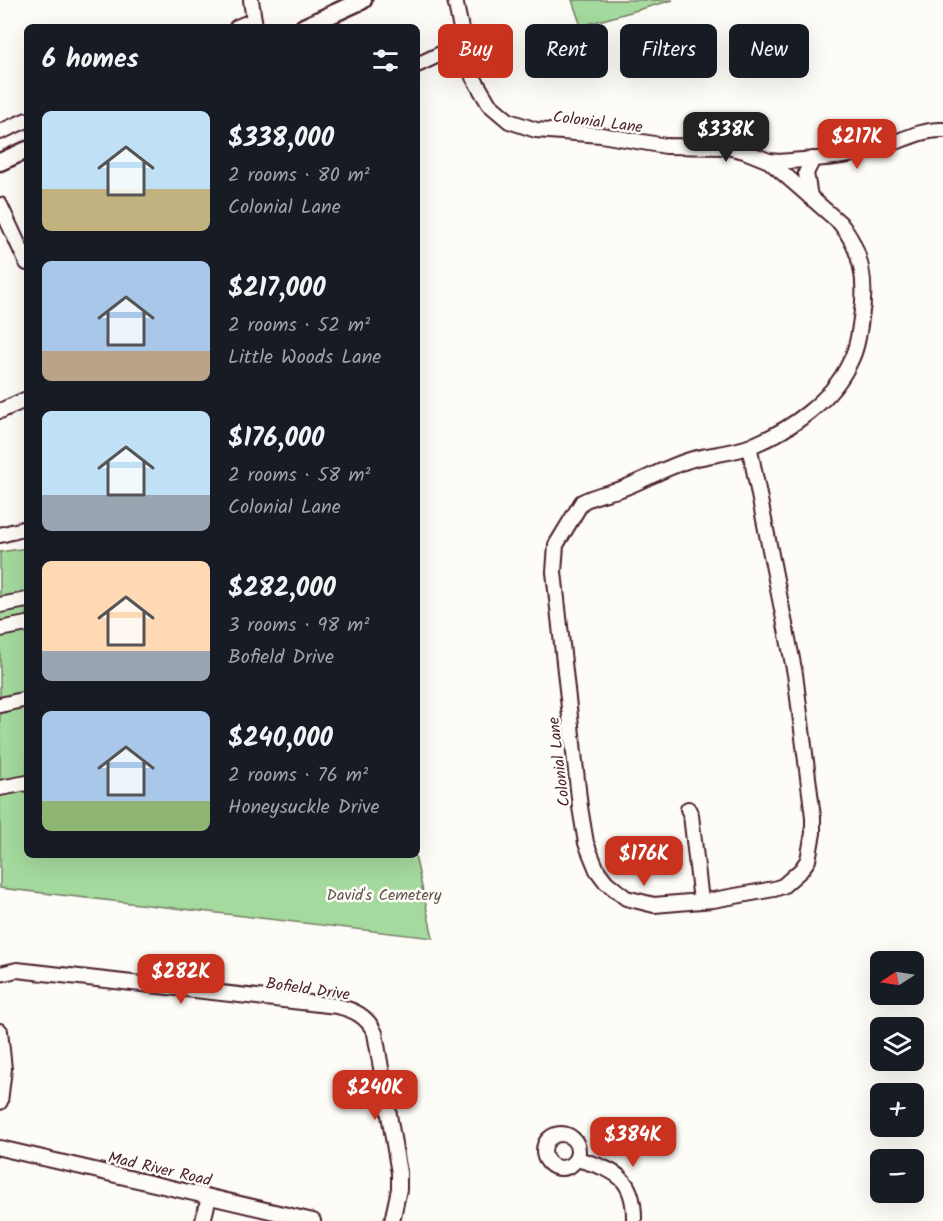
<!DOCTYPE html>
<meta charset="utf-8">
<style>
:root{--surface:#171b24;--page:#242831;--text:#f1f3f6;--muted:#9ea1a6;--accent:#c8321e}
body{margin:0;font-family:Kalam,sans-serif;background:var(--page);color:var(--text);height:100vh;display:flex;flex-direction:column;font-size:22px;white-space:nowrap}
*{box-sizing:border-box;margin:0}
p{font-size:20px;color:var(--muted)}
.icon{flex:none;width:33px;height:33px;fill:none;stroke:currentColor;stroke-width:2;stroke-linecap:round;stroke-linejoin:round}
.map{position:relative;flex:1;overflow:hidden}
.sheet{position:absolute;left:24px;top:24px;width:396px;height:834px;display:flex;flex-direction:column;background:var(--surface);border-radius:9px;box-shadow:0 6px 24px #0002}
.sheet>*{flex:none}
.banner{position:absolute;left:438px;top:24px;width:414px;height:54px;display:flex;gap:12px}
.needle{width:39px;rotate:258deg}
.tools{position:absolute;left:870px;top:951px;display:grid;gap:12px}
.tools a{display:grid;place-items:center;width:54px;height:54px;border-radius:9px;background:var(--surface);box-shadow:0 6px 24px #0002;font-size:30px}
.price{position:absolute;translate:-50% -51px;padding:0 14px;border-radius:12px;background:var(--accent);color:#fff;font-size:20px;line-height:39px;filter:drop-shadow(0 2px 3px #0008)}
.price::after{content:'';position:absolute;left:50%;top:36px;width:18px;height:14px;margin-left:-9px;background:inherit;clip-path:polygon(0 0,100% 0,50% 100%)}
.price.on{background:#222;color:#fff}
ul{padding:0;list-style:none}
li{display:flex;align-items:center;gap:18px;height:150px;padding:0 18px}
li span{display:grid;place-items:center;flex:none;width:168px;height:120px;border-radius:9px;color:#555}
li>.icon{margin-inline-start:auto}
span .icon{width:72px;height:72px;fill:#fffc;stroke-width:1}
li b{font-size:26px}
h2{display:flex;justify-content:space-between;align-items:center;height:72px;padding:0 18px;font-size:26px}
.chip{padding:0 21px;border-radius:9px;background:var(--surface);box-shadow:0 6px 24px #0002;font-size:21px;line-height:54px}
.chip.on{background:var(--accent);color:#fff}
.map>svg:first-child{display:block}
.green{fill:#a4da9e;stroke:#777c64;stroke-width:1.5}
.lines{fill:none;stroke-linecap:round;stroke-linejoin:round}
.minor-casing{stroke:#4a1f2b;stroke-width:18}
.major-casing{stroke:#4a1f2b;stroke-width:21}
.minor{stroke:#fdfcf7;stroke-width:14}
.major{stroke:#fdfcf7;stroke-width:16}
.labels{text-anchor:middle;stroke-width:5;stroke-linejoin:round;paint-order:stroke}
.street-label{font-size:16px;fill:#4a1f2b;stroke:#fdfcf7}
.park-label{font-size:16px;fill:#65574e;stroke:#fdfcf7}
</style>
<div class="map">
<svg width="943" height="1221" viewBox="0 0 943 1221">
<rect width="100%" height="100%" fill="#fdfcf7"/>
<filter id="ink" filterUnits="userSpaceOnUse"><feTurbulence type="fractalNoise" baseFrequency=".0167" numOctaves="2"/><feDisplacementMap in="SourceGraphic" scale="12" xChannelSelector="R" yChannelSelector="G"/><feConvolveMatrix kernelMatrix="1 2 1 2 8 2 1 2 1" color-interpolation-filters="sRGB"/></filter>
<g filter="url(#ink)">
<g class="green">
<path d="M 572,0 L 673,0 L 581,26 Z"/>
<path d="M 27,548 L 27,855 L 415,855 L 433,938 L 0,888 L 0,552 Z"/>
</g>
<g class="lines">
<g class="minor-casing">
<g id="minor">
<path d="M 251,0 L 255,27"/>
<path d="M 455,0 L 468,62 L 473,77 L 489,104 L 509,121 L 536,130 L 601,135 L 666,146 L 727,147 L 744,151 L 769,161 L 840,223 C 862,250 867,284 861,318 C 859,333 857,349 850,362 C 832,401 790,430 751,446 C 733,453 712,454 693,459 C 668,466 645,480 621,489 C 608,493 595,495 582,502 L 556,545 L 554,572 L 580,807 L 586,843 L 597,870 L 606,882 L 626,898 L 654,905 L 713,900 L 774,889 L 783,886 L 801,870 L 808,860 L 813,833 L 813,817 L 795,674 L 750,450 L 751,446"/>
<path d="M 237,27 L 254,20"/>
<path d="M 417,65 L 464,43"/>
<path d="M 0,132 L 27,120"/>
<path d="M 769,161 L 780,162 C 812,159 845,158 876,149 C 898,143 920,129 943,130"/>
<path d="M 810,197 L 806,173 L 813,159"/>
<path d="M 0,205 L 27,263"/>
<path d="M 0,411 L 27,399"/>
<path d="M 0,535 L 27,528"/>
<path d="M 0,605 L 27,600"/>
<path d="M 0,629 L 27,624"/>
<path d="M 0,705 L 27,699"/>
<path d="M 0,788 L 27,783"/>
<path d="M 688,809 L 691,815 L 701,901"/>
<path d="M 0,974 L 17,970 L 337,1006 C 354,1010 367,1016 375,1033 L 399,1173 L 399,1189 L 392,1221"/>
<path d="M 0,1031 L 4,1069 L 0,1102"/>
<circle cx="561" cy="1151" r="17"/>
<path d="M 0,1148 L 313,1221"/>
<path d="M 577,1159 C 615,1170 635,1177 634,1221"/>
<path d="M 203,1221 L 209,1197"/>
</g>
</g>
<g class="major-casing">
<g id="major">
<path d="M 304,27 L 363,0"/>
<path d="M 0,162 L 27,150"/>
</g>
</g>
<use href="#minor" class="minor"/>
<use href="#major" class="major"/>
</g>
</g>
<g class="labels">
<g class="street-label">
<text transform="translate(598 121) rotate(7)" y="6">Colonial Lane</text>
<text transform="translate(558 762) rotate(-97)" y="6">Colonial Lane</text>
<text transform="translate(308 988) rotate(8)" y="6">Bofield Drive</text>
<text transform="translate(160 1168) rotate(13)" y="6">Mad River Road</text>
</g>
<g class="park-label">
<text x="384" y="900">David's Cemetery</text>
</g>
</g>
</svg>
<div class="tools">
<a><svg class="needle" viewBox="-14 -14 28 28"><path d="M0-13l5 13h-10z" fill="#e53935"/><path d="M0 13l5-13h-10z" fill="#9ea1a6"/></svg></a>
<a><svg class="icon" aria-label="layers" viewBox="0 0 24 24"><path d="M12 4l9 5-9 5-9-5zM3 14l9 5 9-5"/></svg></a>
<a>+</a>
<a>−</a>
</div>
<b class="price on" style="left:726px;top:163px">$338K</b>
<b class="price" style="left:857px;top:170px">$217K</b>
<b class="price" style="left:644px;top:887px">$176K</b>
<b class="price" style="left:181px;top:1005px">$282K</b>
<b class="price" style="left:375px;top:1121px">$240K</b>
<b class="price" style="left:633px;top:1168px">$384K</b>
<div class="banner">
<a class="chip on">Buy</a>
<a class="chip">Rent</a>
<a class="chip">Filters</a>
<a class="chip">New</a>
</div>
<section class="sheet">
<h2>6 homes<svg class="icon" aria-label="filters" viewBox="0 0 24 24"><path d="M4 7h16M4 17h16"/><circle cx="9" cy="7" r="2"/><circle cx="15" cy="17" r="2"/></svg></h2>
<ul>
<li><span style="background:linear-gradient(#bfe0f5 65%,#c2b280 0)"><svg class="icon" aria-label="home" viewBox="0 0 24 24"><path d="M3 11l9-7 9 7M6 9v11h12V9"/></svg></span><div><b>$338,000</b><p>2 rooms · 80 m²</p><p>Colonial Lane</p></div></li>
<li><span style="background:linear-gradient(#a9c7e8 75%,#b9a48a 0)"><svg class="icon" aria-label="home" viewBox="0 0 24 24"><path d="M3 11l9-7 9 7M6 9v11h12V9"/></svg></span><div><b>$217,000</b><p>2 rooms · 52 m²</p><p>Little Woods Lane</p></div></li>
<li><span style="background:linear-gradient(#bfe0f5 70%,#9aa5b1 0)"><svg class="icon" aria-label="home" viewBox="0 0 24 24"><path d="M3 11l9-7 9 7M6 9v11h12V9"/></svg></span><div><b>$176,000</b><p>2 rooms · 58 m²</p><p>Colonial Lane</p></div></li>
<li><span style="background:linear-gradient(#ffd9b3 75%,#9aa5b1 0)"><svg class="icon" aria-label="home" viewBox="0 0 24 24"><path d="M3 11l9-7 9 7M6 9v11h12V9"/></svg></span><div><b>$282,000</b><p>3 rooms · 98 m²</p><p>Bofield Drive</p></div></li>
<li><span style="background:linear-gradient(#a9c7e8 75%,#8fb573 0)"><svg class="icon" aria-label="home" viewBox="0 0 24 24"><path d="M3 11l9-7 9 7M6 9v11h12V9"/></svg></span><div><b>$240,000</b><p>2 rooms · 76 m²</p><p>Honeysuckle Drive</p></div></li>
</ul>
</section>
</div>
